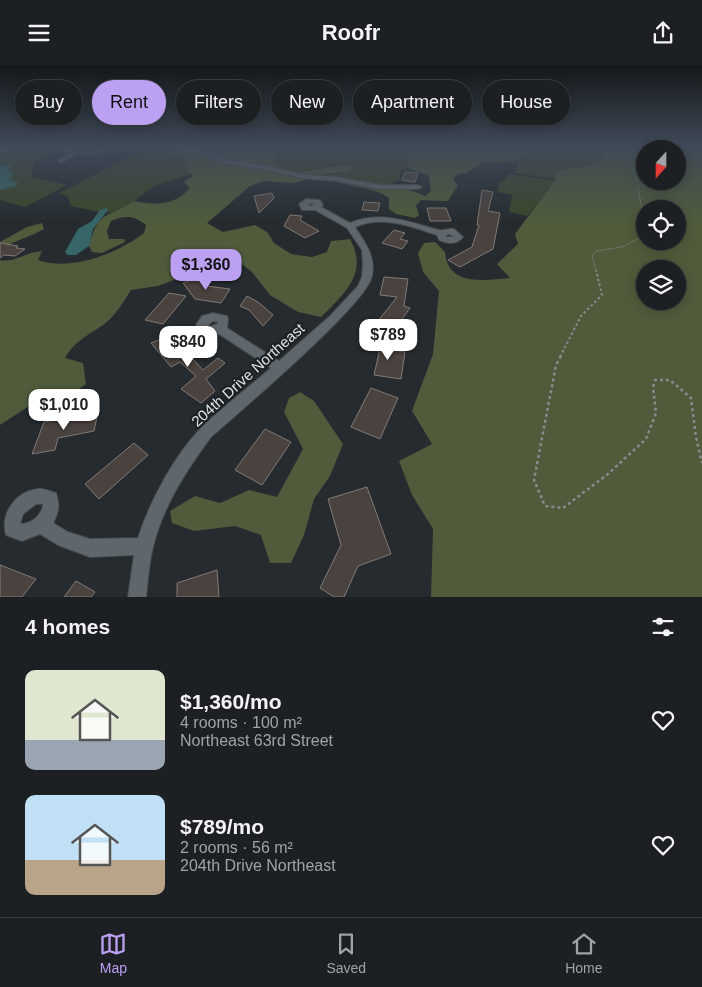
<!DOCTYPE html>
<meta charset="utf-8">
<style>
:root{--surface:#1c2023;--page:#292d30;--text:#f1f3f6;--muted:#a0a3a6;--line:#3a3e41;--accent:#bca0f2}
body{margin:0;font-family:Arial,sans-serif;background:var(--page);color:var(--text);height:100vh;display:flex;flex-direction:column;font-size:19px;white-space:nowrap}
*{box-sizing:border-box;margin:0}
p{font-size:16px;color:var(--muted)}
.icon{flex:none;width:28px;height:28px;fill:none;stroke:currentColor;stroke-width:2;stroke-linecap:round;stroke-linejoin:round}
.map{position:relative;height:532px;overflow:hidden}
.side{display:flex;flex-direction:column;background:var(--surface);flex:1}
.side>*{flex:none}
.banner{position:absolute;left:15px;top:15px;width:672px;height:45px;display:flex;gap:10px}
.needle{width:32px;rotate:201deg}
.tools{position:absolute;left:636px;top:75px;display:grid;gap:10px}
.tools a{display:grid;place-items:center;width:50px;height:50px;border-radius:50%;background:var(--surface);box-shadow:0 2px 12px #0003,0 0 0 1px var(--line);font-size:25px}
.price{position:absolute;translate:-50% -42px;padding:0 11px;border-radius:10px;background:#fff;color:#222;font-size:16px;line-height:32px;filter:drop-shadow(0 1px 2px #0008)}
.price::after{content:'';position:absolute;left:50%;top:30px;width:15px;height:11px;margin-left:-8px;background:inherit;clip-path:polygon(0 0,100% 0,50% 100%)}
.price.on{background:var(--accent);color:#111}
ul{padding:0;list-style:none}
li{display:flex;align-items:center;gap:15px;height:125px;padding:0 25px}
li span{display:grid;place-items:center;flex:none;width:140px;height:100px;border-radius:10px;color:#555}
li>.icon{margin-inline-start:auto}
span .icon{width:60px;height:60px;fill:#fffc;stroke-width:1}
li b{font-size:21px}
h2{display:flex;justify-content:space-between;align-items:center;height:60px;padding:0 25px;font-size:21px}
.chip{padding:0 18px;border-radius:22px;background:var(--surface);box-shadow:0 2px 12px #0003,0 0 0 1px var(--line);font-size:18px;line-height:45px}
.chip.on{background:var(--accent);color:#111}
header{display:flex;justify-content:space-between;align-items:center;height:65px;padding:0 25px;background:var(--surface);font-size:22px;font-weight:600}
.dock{display:flex;justify-content:space-around;align-items:center;height:70px;border-top:1px solid var(--line);background:var(--surface);font-size:14px;color:var(--muted)}
.dock a{display:grid;justify-items:center;gap:2px}
.dock .on{color:var(--accent)}
.map>svg:first-child{display:block}
.green{fill:#3b4629}
.forest{fill:#4f5b3b;fill-rule:evenodd}
.water{fill:#366667}
.building{fill:#49423e;stroke:#827a76}
.lines{fill:none;stroke-linecap:round;stroke-linejoin:round}
.minor-casing{stroke:#454a4d;stroke-width:2}
.path-far2{stroke:#878c8f;stroke-width:1;stroke-dasharray:1 1;stroke-linecap:butt}
.path-far1{stroke:#878c8f;stroke-width:2;stroke-dasharray:2.5 2.5;stroke-linecap:butt}
.path{stroke:#878c8f;stroke-width:2.5;stroke-dasharray:3 3;stroke-linecap:butt}
.minor{fill:#60676c;fill-rule:evenodd}
.labels{text-anchor:middle;stroke-width:4.5;stroke-linejoin:round;paint-order:stroke}
.street-label{font-size:15px;fill:#e1e5e8;stroke:#1c2126}
</style>
<header><svg class="icon" aria-label="menu" viewBox="0 0 24 24"><path d="M4 6h16M4 12h16M4 18h16"/></svg>Roofr<svg class="icon" aria-label="share" viewBox="0 0 24 24"><path d="M12 15V3M7 8l5-5 5 5M5 13v7h14v-7"/></svg></header>
<div class="map">
<svg width="702" height="532" viewBox="0 0 702 532">
<rect width="100%" height="100%" fill="#252b2f"/>
<g class="green">
<path d="M 349,82 C 369,82 394,78 409,93 L 408,103 L 400,106 L 400,114 L 388,121 L 317,111 L 347,107 L 337,100 C 315,107 296,110 274,100 L 274,92 L 283,86 L 325,87 Z"/>
<path d="M 573,82 L 591,82 L 604,90 L 596,99 L 556,106 L 556,114 L 515,108 L 519,96 L 534,83 L 568,85 Z"/>
<path d="M 30,83 L 62,85 L 34,96 L 32,112 L 67,120 L 25,142 L 0,135 L 0,87 Z"/>
<path d="M 147,83 L 159,85 L 164,89 L 189,95 L 186,104 L 191,109 L 154,121 L 124,144 L 106,148 L 108,145 L 99,147 L 71,141 L 68,132 L 59,128 Z"/>
<path d="M 509,109 L 555,116 L 527,151 L 509,147 L 512,130 L 497,127 L 501,116 L 504,116 Z"/>
</g>
<g class="forest">
<path d="M 152,82 L 349,82 L 325,87 L 283,86 L 275,92 L 274,99 C 308,116 320,98 351,101 L 352,104 L 347,107 L 325,109 L 294,118 L 264,116 L 250,121 L 207,158 L 223,167 L 255,160 L 267,167 L 274,178 L 291,189 L 312,192 L 327,187 L 331,176 L 350,174 C 369,208 344,229 321,252 L 298,247 L 270,230 L 252,207 L 234,193 L 214,190 L 187,210 L 158,221 L 131,225 C 124,236 117,248 107,257 C 90,270 76,274 65,293 L 83,298 L 86,319 L 57,341 L 32,339 L 0,360 L 0,195 C 15,198 26,187 42,186 L 38,195 C 71,207 118,188 144,168 L 146,160 C 134,150 125,150 111,156 L 107,166 L 109,174 L 124,174 L 125,177 L 102,188 L 92,187 L 89,181 C 99,143 108,154 134,136 C 156,140 175,141 190,123 L 184,117 L 193,111 L 186,104 L 189,94 L 164,89 L 158,84 Z"/>
<path d="M 385,82 L 573,82 L 568,85 L 535,83 C 513,100 510,98 484,96 L 467,108 L 458,109 L 453,114 L 458,120 L 448,136 L 421,135 L 416,141 L 419,150 L 415,153 L 396,149 L 389,144 L 389,133 C 371,120 350,124 331,114 C 349,111 409,122 425,131 L 431,126 L 429,111 L 408,103 L 409,93 L 401,86 Z"/>
<path d="M 591,82 L 702,82 L 702,532 L 431,532 L 433,464 L 412,430 L 399,396 L 432,379 L 412,346 L 433,289 L 439,226 L 423,207 L 418,188 L 424,178 L 435,177 L 445,187 C 448,222 484,215 510,213 L 497,199 L 518,179 L 515,169 L 556,114 L 556,106 L 596,99 L 604,91 ZM 645,84 L 678,84 L 678,116 L 645,116 ZM 645,144 L 678,144 L 678,176 L 645,176 ZM 645,204 L 678,204 L 678,236 L 645,236 Z"/>
<path d="M 42,158 L 44,164 C 30,172 14,176 0,184 L 0,177 L 27,162 Z"/>
<path d="M 300,327 L 314,336 L 343,379 L 330,411 L 314,434 L 304,470 L 291,498 L 270,498 L 261,470 L 235,461 L 194,466 L 172,458 L 170,446 L 195,431 L 220,438 L 249,425 L 277,432 L 303,384 L 284,347 L 289,333 Z"/>
</g>
<g class="water">
<path d="M 5,100 L 12,100 L 8,105 L 13,110 L 9,115 L 18,117 L 16,121 L 0,125 L 0,101 Z"/>
<path d="M 106,143 L 108,145 L 93,164 L 89,181 L 76,190 L 68,190 L 65,187 L 78,164 L 92,156 L 100,145 Z"/>
</g>
<g class="building">
<path d="M 405,107 L 418,108 L 415,117 L 402,115 Z"/>
<path d="M 482,125 L 493,127 L 488,146 L 500,148 L 493,184 L 460,202 L 448,195 L 472,182 L 479,160 L 477,160 Z"/>
<path d="M 272,128 L 274,133 L 259,148 L 254,131 Z"/>
<path d="M 364,137 L 380,138 L 378,146 L 362,145 Z"/>
<path d="M 427,143 L 446,143 L 451,156 L 430,156 Z"/>
<path d="M 290,150 L 302,151 L 300,155 L 319,166 L 305,173 L 284,161 Z"/>
<path d="M 394,165 L 405,168 L 400,174 L 408,176 L 402,184 L 382,178 Z"/>
<path d="M 0,178 L 18,181 L 16,183 L 25,184 L 15,191 L 4,190 L 0,193 Z"/>
<path d="M 200,212 L 207,221 L 230,224 L 221,238 L 195,234 L 183,218 Z"/>
<path d="M 384,212 L 408,214 L 404,241 L 410,243 L 395,264 L 377,257 L 397,232 L 380,230 Z"/>
<path d="M 169,228 L 186,231 L 163,259 L 145,255 Z"/>
<path d="M 247,231 L 258,237 L 273,250 L 263,261 L 249,245 L 240,241 Z"/>
<path d="M 171,270 L 203,305 L 218,293 L 225,298 L 206,314 L 215,326 L 201,338 L 181,324 L 196,311 L 180,297 L 171,302 L 151,278 Z"/>
<path d="M 379,274 L 389,284 L 405,287 L 401,314 L 374,310 L 379,288 L 370,278 Z"/>
<path d="M 371,323 L 398,333 L 380,374 L 351,362 Z"/>
<path d="M 98,347 L 94,366 L 58,373 L 55,385 L 32,389 L 44,357 Z"/>
<path d="M 265,364 L 291,377 L 262,420 L 235,405 Z"/>
<path d="M 134,378 L 148,390 L 99,434 L 85,419 Z"/>
<path d="M 367,422 L 391,489 L 358,501 L 344,532 L 334,532 L 320,523 L 341,480 L 328,434 Z"/>
<path d="M 0,500 L 36,514 L 22,532 L 0,532 Z"/>
<path d="M 217,505 L 219,532 L 177,532 L 177,518 Z"/>
<path d="M 76,516 L 95,527 L 91,532 L 64,532 Z"/>
</g>
<g class="lines">
<g class="minor-casing">
<g id="minor">
<path d="M 11,82 L 29,82 L 0,88 L 0,84 Z"/>
<path d="M 51,82 L 75,82 L 76,85 L 86,86 L 124,82 L 94,89 L 77,89 L 61,98 L 59,97 L 59,95 L 70,88 Z"/>
<path d="M 142,82 L 196,84 L 212,88 L 228,95 L 262,100 L 301,109 L 336,112 L 380,120 L 418,120 L 422,122 L 418,124 L 380,124 L 336,116 L 301,113 L 262,104 L 226,99 L 208,90 L 196,88 Z"/>
<path d="M 306,134 L 320,135 L 323,140 L 321,142 L 350,158 C 382,145 408,157 439,165 C 444,166 449,163 454,164 L 463,172 C 457,180 448,179 439,175 L 437,170 C 409,161 383,150 355,162 C 365,178 376,191 372,211 C 366,240 240,346 211,372 C 186,406 163,441 153,482 C 149,498 148,515 146,532 L 128,532 L 134,490 L 90,492 L 58,480 L 40,469 L 22,476 L 6,470 C 0,449 15,427 37,424 C 43,423 49,426 56,428 C 60,440 59,447 53,458 L 68,467 L 90,474 L 138,473 C 150,436 174,391 201,363 C 222,342 248,323 271,303 L 219,269 L 213,271 L 201,269 L 196,260 L 202,251 L 213,248 L 227,251 L 228,254 L 227,263 L 279,296 L 330,251 L 358,221 L 362,212 L 363,199 L 362,185 L 347,163 L 315,145 L 302,145 L 299,139 ZM 310,138 L 314,139 L 315,140 L 308,141 ZM 449,169 L 454,172 L 446,172 L 446,170 ZM 213,256 L 218,257 L 217,259 L 209,262 L 208,260 ZM 36,439 L 43,439 C 42,451 31,459 20,459 L 23,449 Z"/>
</g>
</g>
<g class="path-far2">
<path d="M 640,82 L 627,90 L 637,115 L 645,164"/>
<path d="M 304,86 L 327,82"/>
<path d="M 596,206 L 592,191 L 596,186 L 622,182 L 645,170"/>
</g>
<path class="path-far1" d="M 560,292 L 581,251 L 602,230 L 596,205"/>
<path class="path" d="M 561,291 L 556,300 L 534,415 L 545,441 L 563,443 L 608,409 L 646,374 L 656,348 L 653,322 L 655,315 L 670,315 L 691,333 L 696,372 L 702,398"/>
<use href="#minor" class="minor"/>
</g>
<linearGradient id="sky" x2="0" y2="1"><stop stop-color="#14181a"/><stop offset="0.52" stop-color="#404a58"/><stop offset="1" stop-color="#404a58" stop-opacity="0"/></linearGradient>
<rect width="702" height="157" fill="url(#sky)"/>
<g class="labels">
<g class="street-label">
<text transform="translate(248 310) rotate(-42)" y="5">204th Drive Northeast</text>
</g>
</g>
</svg>
<div class="tools">
<a><svg class="needle" viewBox="-14 -14 28 28"><path d="M0-13l5 13h-10z" fill="#e53935"/><path d="M0 13l5-13h-10z" fill="#a0a3a6"/></svg></a>
<a><svg class="icon" aria-label="locate" viewBox="0 0 24 24"><circle cx="12" cy="12" r="6"/><path d="M12 2v4M12 18v4M2 12h4M18 12h4"/></svg></a>
<a><svg class="icon" aria-label="layers" viewBox="0 0 24 24"><path d="M12 4l9 5-9 5-9-5zM3 14l9 5 9-5"/></svg></a>
</div>
<b class="price on" style="left:206px;top:226px">$1,360</b>
<b class="price" style="left:388px;top:296px">$789</b>
<b class="price" style="left:188px;top:303px">$840</b>
<b class="price" style="left:64px;top:366px">$1,010</b>
<div class="banner">
<a class="chip">Buy</a>
<a class="chip on">Rent</a>
<a class="chip">Filters</a>
<a class="chip">New</a>
<a class="chip">Apartment</a>
<a class="chip">House</a>
</div>
</div>
<section class="side">
<h2>4 homes<svg class="icon" aria-label="filters" viewBox="0 0 24 24"><path d="M4 7h16M4 17h16"/><circle cx="9" cy="7" r="2"/><circle cx="15" cy="17" r="2"/></svg></h2>
<ul>
<li><span style="background:linear-gradient(#dfe7d0 70%,#9aa5b1 0)"><svg class="icon" aria-label="home" viewBox="0 0 24 24"><path d="M3 11l9-7 9 7M6 9v11h12V9"/></svg></span><div><b>$1,360/mo</b><p>4 rooms · 100 m²</p><p>Northeast 63rd Street</p></div><svg class="icon" aria-label="heart" viewBox="0 0 24 24"><path d="M12 20l-8-8c-3-5 5-10 8-4 3-6 11-1 8 4z"/></svg></li>
<li><span style="background:linear-gradient(#bfe0f5 65%,#b9a48a 0)"><svg class="icon" aria-label="home" viewBox="0 0 24 24"><path d="M3 11l9-7 9 7M6 9v11h12V9"/></svg></span><div><b>$789/mo</b><p>2 rooms · 56 m²</p><p>204th Drive Northeast</p></div><svg class="icon" aria-label="heart" viewBox="0 0 24 24"><path d="M12 20l-8-8c-3-5 5-10 8-4 3-6 11-1 8 4z"/></svg></li>
</ul>
</section>
<nav class="dock">
<a class="on"><svg class="icon" aria-label="map" viewBox="0 0 24 24"><path d="M3 6l6-2 6 2 6-2v14l-6 2-6-2-6 2zM9 4v14M15 6v14"/></svg>Map</a>
<a><svg class="icon" aria-label="saved" viewBox="0 0 24 24"><path d="M7 4h10v16l-5-4-5 4z"/></svg>Saved</a>
<a><svg class="icon" aria-label="home" viewBox="0 0 24 24"><path d="M3 11l9-7 9 7M6 9v11h12V9"/></svg>Home</a>
</nav>
